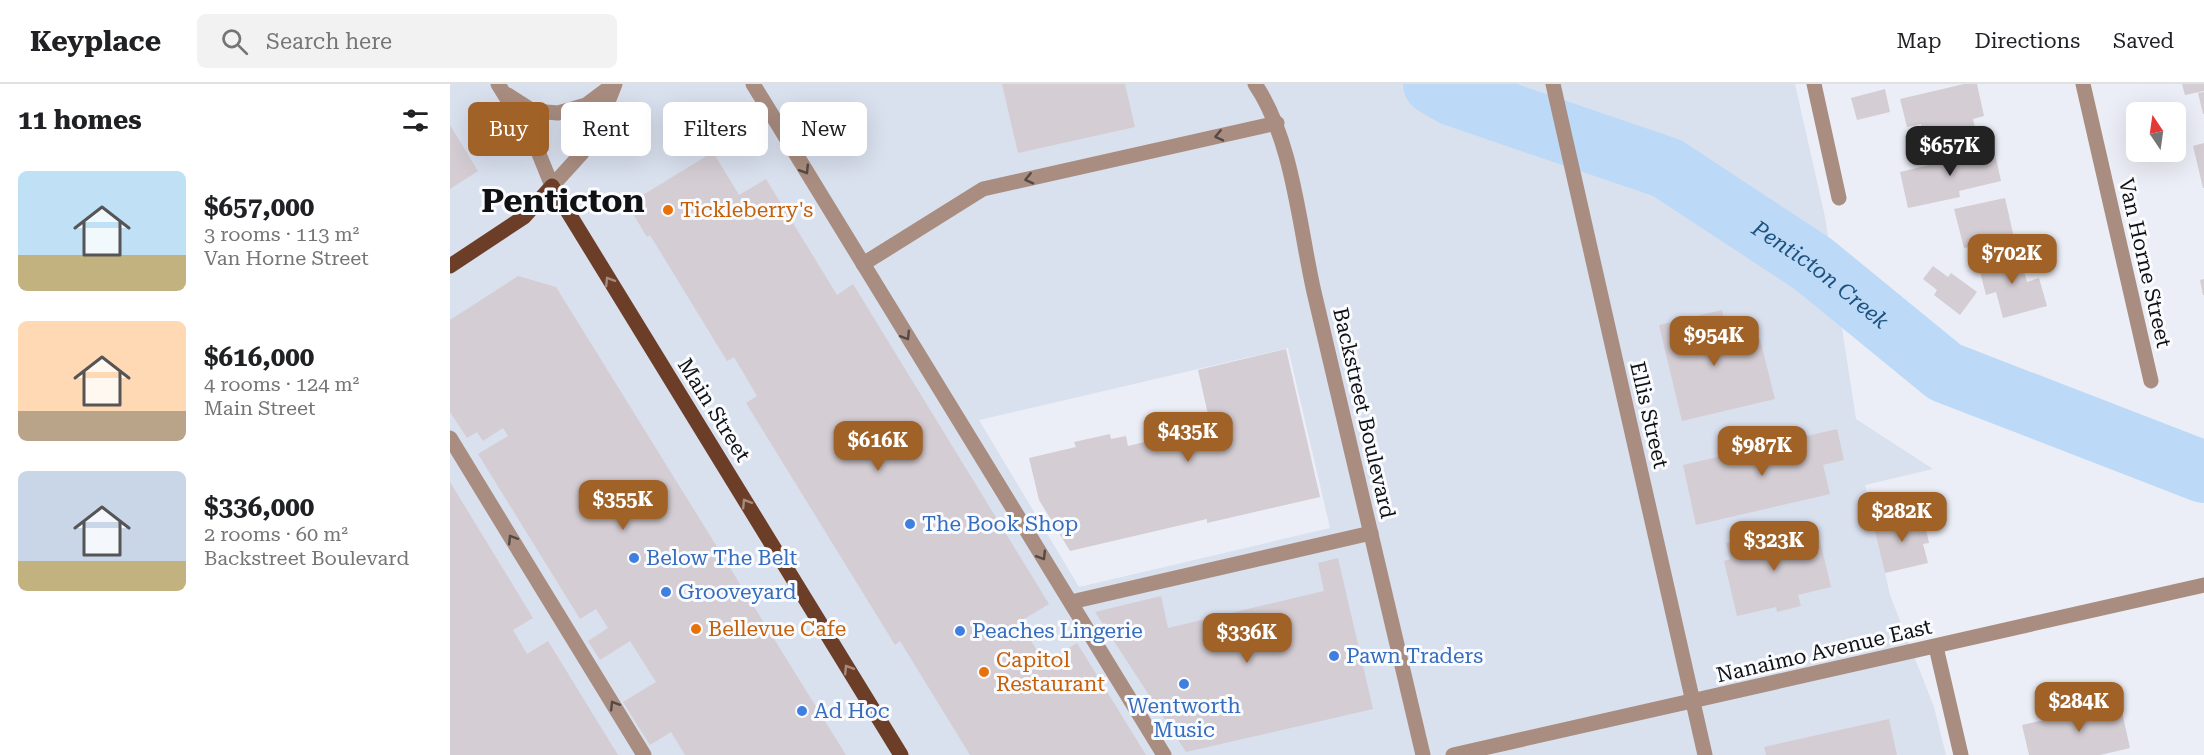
<!DOCTYPE html>
<meta charset="utf-8">
<style>
:root{--surface:#fff;--page:#f2f2f2;--text:#202124;--muted:#757577;--line:#e0e0e0;--accent:#a06227}
body{margin:0;font-family:"Roboto Serif",serif;background:var(--page);color:var(--text);height:100vh;display:flex;flex-direction:column;font-size:22px;white-space:nowrap}
*{box-sizing:border-box;margin:0}
p{font-size:20px;color:var(--muted)}
.icon{flex:none;width:33px;height:33px;fill:none;stroke:currentColor;stroke-width:2;stroke-linecap:round;stroke-linejoin:round}
.map{position:relative;flex:1;overflow:hidden}
.details{display:flex;flex-direction:column;background:var(--surface);width:450px}
.details>*{flex:none}
.guide{position:absolute;left:18px;top:18px;width:570px;height:54px;display:flex;gap:12px}
.needle{width:39px;rotate:347deg}
.tools{position:absolute;left:1676px;top:18px;display:grid;gap:12px}
.tools a{display:grid;place-items:center;width:60px;height:60px;border-radius:9px;background:var(--surface);box-shadow:0 6px 24px #0002;font-size:30px}
.price{position:absolute;translate:-50% -51px;padding:0 14px;border-radius:12px;background:var(--accent);color:#fff;font-size:20px;line-height:39px;filter:drop-shadow(0 2px 3px #0008)}
.price::after{content:'';position:absolute;left:50%;top:36px;width:18px;height:14px;margin-left:-9px;background:inherit;clip-path:polygon(0 0,100% 0,50% 100%)}
.price.selected{background:#222;color:#fff}
ul{padding:0;list-style:none}
li{display:flex;align-items:center;gap:18px;height:150px;padding:0 18px}
li span{display:grid;place-items:center;flex:none;width:168px;height:120px;border-radius:9px;color:#555}
li>.icon{margin-inline-start:auto}
span .icon{width:72px;height:72px;fill:#fffc;stroke-width:1}
li b{font-size:26px}
h2{display:flex;justify-content:space-between;align-items:center;height:72px;padding:0 18px;font-size:26px}
.chip{padding:0 21px;border-radius:9px;background:var(--surface);box-shadow:0 6px 24px #0002;font-size:21px;line-height:54px}
.chip.selected{background:var(--accent);color:#fff}
header{display:flex;align-items:center;gap:36px;box-sizing:border-box;height:84px;padding:0 30px;background:var(--surface);border-bottom:2px solid var(--line)}
header strong{font-size:28px}
nav{display:flex;gap:33px;margin-inline-start:auto;font-size:21px}
.search{width:420px;height:54px;background:var(--page);display:flex;align-items:center;gap:15px;box-sizing:border-box;padding:0 21px;border-radius:9px;color:var(--muted);font-size:22px}
main{display:flex;flex:1;min-height:0}
.map>svg:first-child{display:block}
.built{fill:#d9e0ee;fill-rule:evenodd}
.lines{fill:none;stroke-linecap:round;stroke-linejoin:round}
.river{stroke:#bcdaf7;stroke-width:62}
.building{fill:#d4cdd3}
.minor{stroke:#a98d80;stroke-width:15}
.major{stroke:#6c3e28;stroke-width:15}
.oneway{stroke:#554944}
.oneway2{stroke:#a58a7e}
.food-dot{fill:#e8710a;stroke:#fafbfe;stroke-width:2}
.shop-dot{fill:#3f7fe0;stroke:#fafbfe;stroke-width:2}
.labels{text-anchor:middle;stroke-width:6;stroke-linejoin:round;paint-order:stroke}
.food-label{font-size:21px;fill:#c56008;stroke:#fafbfe;text-anchor:start}
.street-label{font-size:21px;fill:#101113;stroke:#fafbfe}
.shop-label{font-size:21px;fill:#366cbe;stroke:#fafbfe;text-anchor:start}
.water-label{font-size:22px;font-style:italic;fill:#1c527f;stroke:#fafbfe}
.town-label{font-size:33px;font-weight:bold;fill:#101113;stroke:#fafbfe}
</style>
<header>
<strong>Keyplace</strong>
<div class="search"><svg class="icon" aria-label="search" viewBox="0 0 24 24"><circle cx="10" cy="10" r="6"/><path d="M15 15l6 6"/></svg>Search here</div>
<nav><a>Map</a><a>Directions</a><a>Saved</a></nav>
</header>
<main>
<section class="details">
<h2>11 homes<svg class="icon" aria-label="filters" viewBox="0 0 24 24"><path d="M4 7h16M4 17h16"/><circle cx="9" cy="7" r="2"/><circle cx="15" cy="17" r="2"/></svg></h2>
<ul>
<li><span style="background:linear-gradient(#bfe0f5 70%,#c2b280 0)"><svg class="icon" aria-label="home" viewBox="0 0 24 24"><path d="M3 11l9-7 9 7M6 9v11h12V9"/></svg></span><div><b>$657,000</b><p>3 rooms · 113 m²</p><p>Van Horne Street</p></div></li>
<li><span style="background:linear-gradient(#ffd9b3 75%,#b9a48a 0)"><svg class="icon" aria-label="home" viewBox="0 0 24 24"><path d="M3 11l9-7 9 7M6 9v11h12V9"/></svg></span><div><b>$616,000</b><p>4 rooms · 124 m²</p><p>Main Street</p></div></li>
<li><span style="background:linear-gradient(#c9d6e8 75%,#c2b280 0)"><svg class="icon" aria-label="home" viewBox="0 0 24 24"><path d="M3 11l9-7 9 7M6 9v11h12V9"/></svg></span><div><b>$336,000</b><p>2 rooms · 60 m²</p><p>Backstreet Boulevard</p></div></li>
</ul>
</section>
<div class="map">
<svg width="1754" height="671" viewBox="0 0 1754 671">
<rect width="100%" height="100%" fill="#ebeef6"/>
<path class="built" d="M 0,0 L 1345,0 L 1375,133 L 1406,335 L 1483,385 L 1415,401 L 1440,511 L 1484,623 L 1496,671 L 0,671 ZM 838,264 L 880,444 L 629,503 L 529,336 Z"/>
<g class="lines">
<path class="river" id="s1" d="M 984,0 L 1003,11 L 1217,84 L 1363,180 L 1495,288 L 1754,388"/>
</g>
<g class="building">
<path d="M 552,0 L 675,0 L 685,43 L 568,69 Z"/>
<path d="M 1514,0 L 1527,0 L 1534,32 L 1523,35 L 1528,57 L 1478,68 L 1471,40 L 1457,43 L 1450,15 Z"/>
<path d="M 1732,0 L 1754,0 L 1754,7 L 1735,11 Z"/>
<path d="M 1435,5 L 1440,28 L 1407,36 L 1401,14 Z"/>
<path d="M 1754,8 L 1754,30 L 1753,30 L 1748,9 Z"/>
<path d="M 0,41 L 28,87 L 0,105 Z"/>
<path d="M 1754,59 L 1754,104 L 1753,104 L 1743,62 Z"/>
<path d="M 1543,61 L 1551,97 L 1509,107 L 1510,113 L 1458,124 L 1450,88 L 1496,77 L 1495,72 Z"/>
<path d="M 263,68 L 289,111 L 316,95 L 387,211 L 403,200 L 599,520 L 569,538 L 595,579 L 627,559 L 696,671 L 520,671 L 450,557 L 445,561 L 296,319 L 307,312 L 284,273 L 277,277 L 200,151 L 197,153 L 182,128 L 185,126 L 180,119 Z"/>
<path d="M 1555,114 L 1564,154 L 1514,164 L 1504,125 Z"/>
<path d="M 1569,168 L 1577,198 L 1589,194 L 1597,222 L 1553,234 L 1546,208 L 1536,211 L 1528,180 Z"/>
<path d="M 1483,182 L 1498,193 L 1501,189 L 1527,208 L 1510,231 L 1484,211 L 1487,206 L 1473,195 Z"/>
<path d="M 68,192 L 106,203 L 396,671 L 235,671 L 221,648 L 200,661 L 173,618 L 206,598 L 180,557 L 150,576 L 138,557 L 158,544 L 146,525 L 130,535 L 28,370 L 58,352 L 53,344 L 33,357 L 27,348 L 17,354 L 0,328 L 0,236 Z"/>
<path d="M 1754,195 L 1754,211 L 1753,211 L 1750,196 Z"/>
<path d="M 1272,226 L 1280,262 L 1310,255 L 1325,315 L 1232,337 L 1209,241 Z"/>
<path d="M 836,265 L 870,413 L 757,439 L 757,435 L 620,467 L 589,416 L 579,374 L 626,363 L 624,358 L 660,350 L 661,355 L 676,352 L 678,362 L 744,346 L 743,339 L 759,335 L 748,286 Z"/>
<path d="M 1387,345 L 1394,376 L 1373,381 L 1380,410 L 1246,441 L 1233,381 Z"/>
<path d="M 0,398 L 83,534 L 63,546 L 77,570 L 98,557 L 168,671 L 0,671 Z"/>
<path d="M 1466,429 L 1469,442 L 1475,441 L 1479,459 L 1473,460 L 1478,479 L 1435,489 L 1423,439 Z"/>
<path d="M 1335,445 L 1338,459 L 1369,452 L 1381,503 L 1348,511 L 1351,522 L 1327,528 L 1326,523 L 1287,532 L 1274,477 L 1280,475 L 1276,459 Z"/>
<path d="M 888,474 L 923,625 L 736,668 L 645,528 L 711,512 L 718,544 L 874,507 L 868,479 Z"/>
<path d="M 1670,619 L 1680,664 L 1650,671 L 1579,671 L 1572,641 Z"/>
<path d="M 1439,635 L 1447,671 L 1316,671 L 1314,663 Z"/>
</g>
<g class="lines">
<g class="minor">
<path d="M 48,0 L 85,60 L 102,102 L 132,69 L 154,28 L 165,0"/>
<path d="M 303,0 L 714,671"/>
<path d="M 805,0 C 843,56 849,142 864,208 C 900,362 937,517 973,671"/>
<path d="M 1103,0 L 1255,671"/>
<path d="M 1364,0 L 1389,114"/>
<path d="M 1633,0 L 1701,297"/>
<path d="M 58,11 L 83,27 L 108,29 L 136,21 L 164,0"/>
<path d="M 413,180 L 533,105 L 827,39"/>
<path d="M 0,354 L 194,671"/>
<path d="M 621,518 L 921,449"/>
<path d="M 1486,563 L 1511,671"/>
<path d="M 1003,671 L 1754,501"/>
</g>
<path class="major" d="M 0,182 L 74,133 L 102,102 L 451,671"/>
</g>
<defs><path id="oneway-chevron" d="M-2-3.5L2.5 0L-2 3.5" fill="none" stroke-width="1.6" stroke-linecap="round" stroke-linejoin="round" transform="scale(1.5)"/></defs>
<g class="oneway">
<use href="#oneway-chevron" transform="translate(769 52) rotate(167)"/>
<use href="#oneway-chevron" transform="translate(355 86) rotate(58)"/>
<use href="#oneway-chevron" transform="translate(579 95) rotate(167)"/>
<use href="#oneway-chevron" transform="translate(456 252) rotate(58)"/>
<use href="#oneway-chevron" transform="translate(62 455) rotate(-122)"/>
<use href="#oneway-chevron" transform="translate(592 472) rotate(58)"/>
<use href="#oneway-chevron" transform="translate(164 621) rotate(-122)"/>
</g>
<g class="oneway2">
<use href="#oneway-chevron" transform="translate(159 197) rotate(-122)"/>
<use href="#oneway-chevron" transform="translate(296 419) rotate(-122)"/>
<use href="#oneway-chevron" transform="translate(398 585) rotate(-122)"/>
</g>
<g class="food-dot">
<circle cx="218" cy="126" r="6"/>
<circle cx="246" cy="545" r="6"/>
<circle cx="534" cy="588" r="6"/>
</g>
<g class="shop-dot">
<circle cx="460" cy="440" r="6"/>
<circle cx="184" cy="474" r="6"/>
<circle cx="216" cy="508" r="6"/>
<circle cx="510" cy="547" r="6"/>
<circle cx="884" cy="572" r="6"/>
<circle cx="734" cy="600" r="6"/>
<circle cx="352" cy="627" r="6"/>
</g>
<g class="labels">
<g class="food-label">
<text x="230" y="133">Tickleberry's</text>
<text x="258" y="552">Bellevue Cafe</text>
<text x="546" y="583">Capitol<tspan x="546" dy="24">Restaurant</tspan></text>
</g>
<g class="street-label">
<text transform="translate(1695 179) rotate(77)" y="7">Van Horne Street</text>
<text transform="translate(264 326) rotate(58)" y="7">Main Street</text>
<text transform="translate(914 329) rotate(77)" y="7">Backstreet Boulevard</text>
<text transform="translate(1199 331) rotate(77)" y="7">Ellis Street</text>
<text transform="translate(1374 567) rotate(-13)" y="7">Nanaimo Avenue East</text>
</g>
<g class="shop-label">
<text x="472" y="447">The Book Shop</text>
<text x="196" y="481">Below The Belt</text>
<text x="228" y="515">Grooveyard</text>
<text x="522" y="554">Peaches Lingerie</text>
<text x="896" y="579">Pawn Traders</text>
<text x="734" y="629" text-anchor="middle">Wentworth<tspan x="734" dy="24">Music</tspan></text>
<text x="364" y="634">Ad Hoc</text>
</g>
<g class="water-label">
<text dy="8" stroke="none"><textPath href="#s1" startOffset="435">Penticton Creek</textPath></text>
</g>
<g class="town-label">
<text x="113" y="128">Penticton</text>
</g>
</g>
</svg>
<div class="tools">
<a><svg class="needle" viewBox="-14 -14 28 28"><path d="M0-13l5 13h-10z" fill="#e53935"/><path d="M0 13l5-13h-10z" fill="#757577"/></svg></a>
</div>
<b class="price selected" style="left:1500px;top:93px">$657K</b>
<b class="price" style="left:1562px;top:201px">$702K</b>
<b class="price" style="left:1264px;top:283px">$954K</b>
<b class="price" style="left:738px;top:379px">$435K</b>
<b class="price" style="left:428px;top:388px">$616K</b>
<b class="price" style="left:1312px;top:393px">$987K</b>
<b class="price" style="left:173px;top:447px">$355K</b>
<b class="price" style="left:1452px;top:459px">$282K</b>
<b class="price" style="left:1324px;top:488px">$323K</b>
<b class="price" style="left:797px;top:580px">$336K</b>
<b class="price" style="left:1629px;top:649px">$284K</b>
<div class="guide">
<a class="chip selected">Buy</a>
<a class="chip">Rent</a>
<a class="chip">Filters</a>
<a class="chip">New</a>
</div>
</div>
</main>
